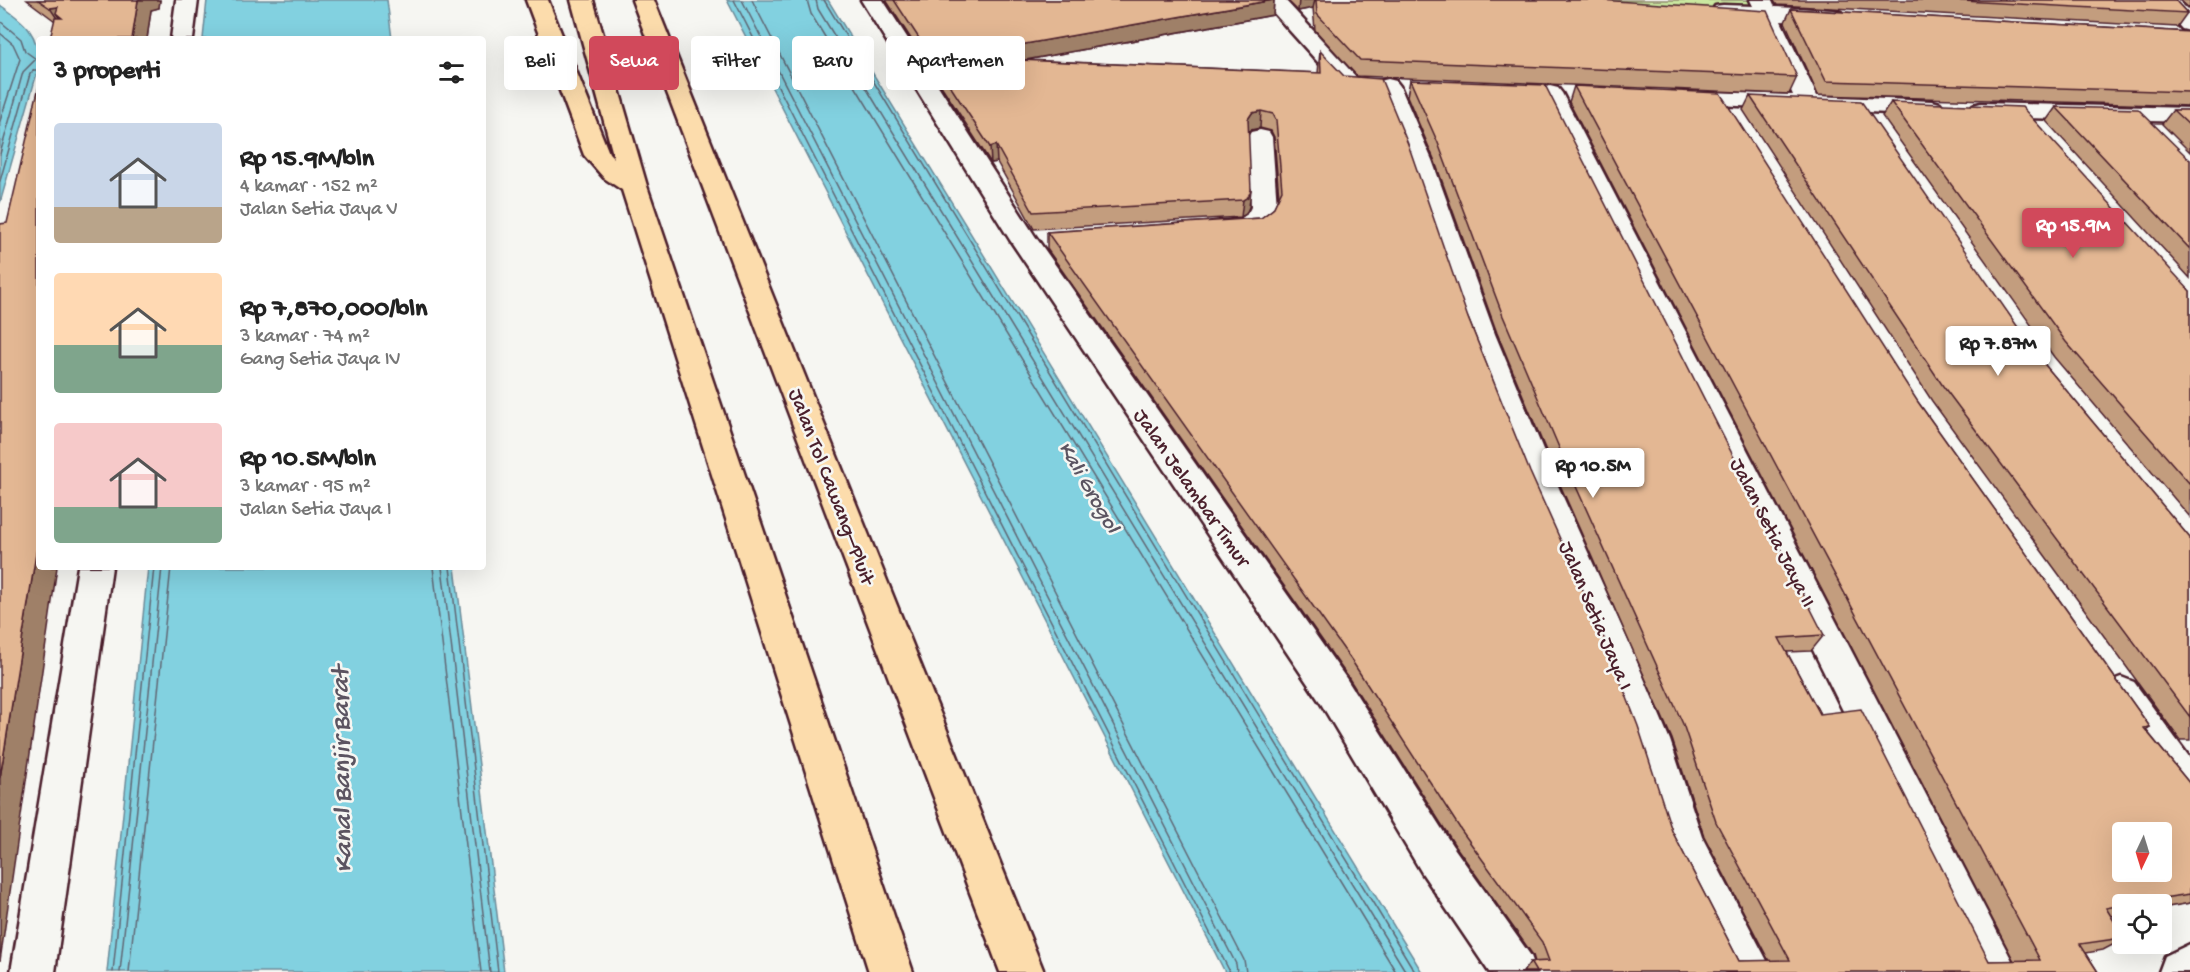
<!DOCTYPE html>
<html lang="id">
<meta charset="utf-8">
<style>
:root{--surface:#fff;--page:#f2f2f2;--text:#222;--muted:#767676;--accent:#d1495b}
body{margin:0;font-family:"Gochi Hand",sans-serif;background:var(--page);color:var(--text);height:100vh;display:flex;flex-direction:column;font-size:22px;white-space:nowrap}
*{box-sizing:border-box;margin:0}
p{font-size:20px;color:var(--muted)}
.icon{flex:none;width:33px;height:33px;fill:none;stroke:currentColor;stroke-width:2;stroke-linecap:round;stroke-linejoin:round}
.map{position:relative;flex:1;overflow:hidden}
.panel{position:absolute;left:36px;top:36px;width:450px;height:534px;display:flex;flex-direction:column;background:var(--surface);border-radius:6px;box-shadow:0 6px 24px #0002}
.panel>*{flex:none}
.banner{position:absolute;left:504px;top:36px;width:570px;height:54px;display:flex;gap:12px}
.needle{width:39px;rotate:184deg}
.tools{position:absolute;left:2112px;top:822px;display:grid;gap:12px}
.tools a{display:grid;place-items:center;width:60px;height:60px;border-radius:6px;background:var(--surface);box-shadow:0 6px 24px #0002;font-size:30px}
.price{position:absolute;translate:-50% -51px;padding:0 14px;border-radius:6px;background:#fff;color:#222;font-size:20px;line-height:39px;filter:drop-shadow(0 2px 3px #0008)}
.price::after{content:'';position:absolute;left:50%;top:36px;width:18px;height:14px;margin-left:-9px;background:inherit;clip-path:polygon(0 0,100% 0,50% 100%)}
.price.on{background:var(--accent);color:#fff}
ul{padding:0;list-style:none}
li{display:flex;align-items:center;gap:18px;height:150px;padding:0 18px}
li span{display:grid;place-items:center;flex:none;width:168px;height:120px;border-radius:6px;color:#555}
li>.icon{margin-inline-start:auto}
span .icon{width:72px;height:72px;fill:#fffc;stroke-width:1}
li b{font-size:26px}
h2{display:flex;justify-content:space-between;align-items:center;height:72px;padding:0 18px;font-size:26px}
.chip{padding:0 21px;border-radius:6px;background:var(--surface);box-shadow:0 6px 24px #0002;font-size:21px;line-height:54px}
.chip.on{background:var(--accent);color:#fff}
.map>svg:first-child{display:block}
.green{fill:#cae8a0;stroke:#8a8466;stroke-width:1.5}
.water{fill:#82d1e0;stroke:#6c8a98;stroke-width:1.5}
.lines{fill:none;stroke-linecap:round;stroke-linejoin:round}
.shore{stroke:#606673;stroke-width:1.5}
.minor-casing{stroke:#4a1f2b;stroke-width:5}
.highway-casing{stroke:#4a1f2b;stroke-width:5}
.minor{fill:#f6f6f2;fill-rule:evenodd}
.highway{fill:#fcdcac;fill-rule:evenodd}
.wall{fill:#c39d7e;stroke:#4a1f2b;stroke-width:1.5}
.shaded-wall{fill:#9f8067;stroke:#4a1f2b;stroke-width:1.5}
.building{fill:#e3b793;stroke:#4a1f2b;stroke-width:1.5;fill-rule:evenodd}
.labels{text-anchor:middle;stroke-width:5;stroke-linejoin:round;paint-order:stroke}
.street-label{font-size:21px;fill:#4a1f2b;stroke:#f6f6f2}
.water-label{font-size:22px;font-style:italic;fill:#5b5461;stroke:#f6f6f2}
.near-water-label{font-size:27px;font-style:italic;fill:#5b5461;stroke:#f6f6f2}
</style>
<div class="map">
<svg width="2190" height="972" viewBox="0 0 2190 972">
<rect width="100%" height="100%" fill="#f6f6f2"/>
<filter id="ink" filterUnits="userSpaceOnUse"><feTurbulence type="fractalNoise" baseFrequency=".0167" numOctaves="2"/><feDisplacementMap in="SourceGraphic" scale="12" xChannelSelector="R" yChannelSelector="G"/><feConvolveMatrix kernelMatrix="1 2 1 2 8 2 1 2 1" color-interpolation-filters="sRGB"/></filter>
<g filter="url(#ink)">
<path class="green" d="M 1605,0 L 1761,0 L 1769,14 L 1606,3 Z"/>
<g class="water">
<path d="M 207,0 L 387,0 L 392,39 L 203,39 Z"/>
<path d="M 727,0 L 828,0 L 1422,972 L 1225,972 Z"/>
<path d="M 0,5 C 25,22 39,33 39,66 L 0,203 Z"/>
<path d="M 148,567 L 455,567 L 504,972 L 107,972 Z"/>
</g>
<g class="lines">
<g class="shore">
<path d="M 734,0 L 1230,972"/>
<path d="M 742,0 L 1236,964 L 1237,972"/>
<path d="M 752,0 L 1244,960 L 1246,972"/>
<path d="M 807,0 L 811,14 L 1396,972"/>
<path d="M 816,0 L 818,9 L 1406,972"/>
<path d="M 824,0 L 1415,972"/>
<path d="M 0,21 L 21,39 L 25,51 L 36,59 L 23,72 L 0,154"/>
<path d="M 0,33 L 13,44 L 20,59 L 0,121"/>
<path d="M 0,181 L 30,74 L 34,70 L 39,70"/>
<path d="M 433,567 L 481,972"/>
<path d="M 442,567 L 490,972"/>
<path d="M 450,567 L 498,972"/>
<path d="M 113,972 L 154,567"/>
<path d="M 120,972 L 162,567"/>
<path d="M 129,972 L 171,567"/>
</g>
<g class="minor-casing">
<g id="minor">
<path d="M 176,0 L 198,0 L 193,39 L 171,39 Z"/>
<path d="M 861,0 L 883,0 L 1035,236 L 1346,678 L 1452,845 L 1531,956 L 1537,972 L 1489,972 L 1422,873 L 1320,702 L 1010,240 Z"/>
<path d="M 1262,0 L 1285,0 L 1359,80 L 1363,85 L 1359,90 L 1351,92 L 1343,90 Z"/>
<path d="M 1750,0 L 1772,0 L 1775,7 L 1833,10 L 1841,12 L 1844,17 L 1841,22 L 1833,24 L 1781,21 L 1817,96 L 1932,101 L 1940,103 L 1944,108 L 1940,113 L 1932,115 L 1673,103 L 1669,98 L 1673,93 L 1681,91 L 1793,95 L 1759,19 L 1715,16 L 1712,11 L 1715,6 L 1723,5 L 1753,6 Z"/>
<path d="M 2155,0 L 2178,0 L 2190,12 L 2190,31 L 2182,29 Z"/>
<path d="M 1388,79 L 1396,81 L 1400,86 L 1432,160 L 1495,334 L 1559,488 L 1629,643 L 1670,740 L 1702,837 L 1773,972 L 1727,972 L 1663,844 L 1630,740 L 1593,643 L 1525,488 L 1465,334 L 1406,160 L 1376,86 L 1380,81 Z"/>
<path d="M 1550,86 L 1558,88 L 1562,93 L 2018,972 L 1972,972 L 1538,93 L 1542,88 Z"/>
<path d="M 1981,103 L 2190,108 L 2190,122 L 1981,117 L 1973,115 L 1969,110 L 1973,105 Z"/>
<path d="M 1260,130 L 1269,132 L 1272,137 L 1277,207 C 1266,236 1237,242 1209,235 L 1205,229 L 1209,223 C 1225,219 1244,225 1251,207 L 1248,137 L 1251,132 Z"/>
<path d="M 78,567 L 112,567 L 55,972 L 11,972 Z"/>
<path d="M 2121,677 L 2134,682 L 2190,758 L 2190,810 L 2176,804 L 2108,706 L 2102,694 L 2108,682 Z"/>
<path d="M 2190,944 L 2190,972 L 2159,972 L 2165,956 Z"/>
</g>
</g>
<g class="highway-casing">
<g id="highway">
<path d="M 526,0 L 548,0 L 609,153 L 614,158 L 571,0 L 593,0 L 647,186 L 913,972 L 869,972 L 622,190 L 604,178 L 584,155 Z"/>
<path d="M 632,0 L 654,0 L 1044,972 L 1000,972 Z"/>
</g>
</g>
<use href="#minor" class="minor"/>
<use href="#highway" class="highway"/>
</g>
<g class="wall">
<path d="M 27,0 L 160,0 L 159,8 L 151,10 L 147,39 L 50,39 L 55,21 Z"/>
<path d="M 886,0 L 1274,0 L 1273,15 L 1026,60 L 1318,73 L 1320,51 L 1468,318 L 1672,831 L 1739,961 L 1769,961 L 1704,836 L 1672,739 L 1561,487 L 1497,333 L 1434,159 L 1407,96 L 1410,80 L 1824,635 L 1811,651 L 1787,652 L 1820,714 L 1989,961 L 2014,961 L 1569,102 L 1574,86 L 1918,402 L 2150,727 L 2146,730 L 2190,784 L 2190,903 L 2162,908 L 2162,904 L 2122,904 L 2122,915 L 2111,916 L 2122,934 L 2122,940 L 2103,950 L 2086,953 L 2098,972 L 1523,972 L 1530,962 L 1535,962 L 1533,955 L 1454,844 L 1348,677 L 1047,249 L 1047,232 L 1261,218 L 1273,209 L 1279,197 L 1274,137 L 1271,131 L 1260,128 L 1251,130 L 1248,133 L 1249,207 L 1246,214 L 1241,217 L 1034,229 L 997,162 L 991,163 Z"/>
<path d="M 1287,0 L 1600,0 L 1797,77 L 1789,94 L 1357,76 L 1315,30 L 1313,8 L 1298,11 Z"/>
<path d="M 1773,0 L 2175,0 L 2187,13 L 2177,27 L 1777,5 Z"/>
<path d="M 2180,0 L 2190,0 L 2190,9 Z"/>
<path d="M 1791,9 L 2190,32 L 2190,106 L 1818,95 L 1785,22 Z"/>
<path d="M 1750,96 L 2040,359 L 2190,538 L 2190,740 L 2180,740 L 1932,401 L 1743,110 Z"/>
<path d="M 1891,102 L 2190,291 L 2190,517 L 2054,357 L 1882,116 Z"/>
<path d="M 2056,107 L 2190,160 L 2190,278 L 2046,121 Z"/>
<path d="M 2173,110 L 2190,110 L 2190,152 L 2162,124 Z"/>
</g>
<g class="shaded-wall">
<path d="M 138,0 L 160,0 L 159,8 L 151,10 L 147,39 L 132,39 Z"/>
<path d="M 1274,0 L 1273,15 L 1020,61 L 1019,45 Z"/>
<path d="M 1299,0 L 1315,0 L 1313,8 L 1298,11 Z"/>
<path d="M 58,7 L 62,18 L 56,13 L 65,26 L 62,26 L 50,8 Z"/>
<path d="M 1261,111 L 1260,128 L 1251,130 L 1246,136 L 1248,119 L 1252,113 Z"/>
<path d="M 996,145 L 997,162 L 991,163 L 990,147 Z"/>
<path d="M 1251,190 L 1249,207 L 1246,214 L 1241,217 L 1243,200 Z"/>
<path d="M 39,535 L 39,567 L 57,567 L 0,961 L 0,778 Z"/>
</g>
<g class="building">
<path d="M 38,0 L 138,0 L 132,39 L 50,39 L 55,18 L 62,18 L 56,13 L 58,7 L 50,8 Z"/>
<path d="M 894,0 L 1273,0 L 1019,45 L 1020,60 L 1321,73 L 1320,51 L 1344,76 L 1381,79 L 1408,144 L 1468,318 L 1530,472 L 1600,628 L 1638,726 L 1672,831 L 1739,961 L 1790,960 L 1716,822 L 1683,724 L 1569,471 L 1503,316 L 1438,143 L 1410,80 L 1545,85 L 1824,635 L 1779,638 L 1820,714 L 1861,709 L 1989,961 L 2040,960 L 1574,86 L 1720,93 L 1918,402 L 2150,727 L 2144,728 L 2190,784 L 2190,894 L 2122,904 L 2122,905 L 2106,908 L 2122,934 L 2122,938 L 2080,944 L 2098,972 L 1536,972 L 1530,962 L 1549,961 L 1542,942 L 1461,830 L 1352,661 L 1047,232 L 1261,218 L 1273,209 L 1282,190 L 1276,120 L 1273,114 L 1261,111 L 1252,113 L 1248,119 L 1251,190 L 1248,197 L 1243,200 L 1033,212 L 996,145 L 990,147 ZM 2122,832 L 2162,832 L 2162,872 L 2122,872 Z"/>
<path d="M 1316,0 L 1600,0 L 1767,11 L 1797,77 L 1360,60 L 1317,14 Z"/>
<path d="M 1945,0 L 2175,0 L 2187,13 Z"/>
<path d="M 1791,9 L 2190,32 L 2190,92 L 1826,81 Z"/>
<path d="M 39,86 L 39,535 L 0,778 L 0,224 L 7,223 Z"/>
<path d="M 1750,96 L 1861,101 L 2040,359 L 2190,538 L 2190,717 L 1943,386 Z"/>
<path d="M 1891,102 L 2022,107 L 2190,291 L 2190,484 L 2066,342 Z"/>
<path d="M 2056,107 L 2138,109 L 2190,160 L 2190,249 Z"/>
<path d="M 2173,110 L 2190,110 L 2190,126 Z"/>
</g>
</g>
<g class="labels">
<g class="street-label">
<text transform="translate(833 486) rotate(69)" y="7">Jalan Tol Cawang–Pluit</text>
<text transform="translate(1193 487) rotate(55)" y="7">Jalan Jelambar Timur</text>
<text transform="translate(1774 532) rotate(63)" y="7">Jalan Setia Jaya II</text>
<text transform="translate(1597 615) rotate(67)" y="7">Jalan Setia Jaya I</text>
</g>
<g class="water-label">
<text transform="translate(1091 486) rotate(60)" y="8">Kali Grogol</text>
</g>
<g class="near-water-label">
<text transform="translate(340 770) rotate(-91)" y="9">Kanal Banjir Barat</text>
</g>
</g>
</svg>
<div class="tools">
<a><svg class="needle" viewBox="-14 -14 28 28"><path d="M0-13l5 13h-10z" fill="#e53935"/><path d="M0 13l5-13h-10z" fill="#767676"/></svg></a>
<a><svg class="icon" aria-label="locate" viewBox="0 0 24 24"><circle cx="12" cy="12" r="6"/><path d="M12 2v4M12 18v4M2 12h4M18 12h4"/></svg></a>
</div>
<b class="price on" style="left:2073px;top:259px">Rp 15.9M</b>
<b class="price" style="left:1998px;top:377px">Rp 7.87M</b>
<b class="price" style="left:1593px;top:499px">Rp 10.5M</b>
<div class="banner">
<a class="chip">Beli</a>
<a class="chip on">Sewa</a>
<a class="chip">Filter</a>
<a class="chip">Baru</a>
<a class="chip">Apartemen</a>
</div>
<section class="panel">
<h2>3 properti<svg class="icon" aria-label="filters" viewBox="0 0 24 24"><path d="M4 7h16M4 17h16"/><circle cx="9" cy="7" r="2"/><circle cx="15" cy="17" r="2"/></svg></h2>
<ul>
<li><span style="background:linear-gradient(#c9d6e8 70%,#b9a48a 0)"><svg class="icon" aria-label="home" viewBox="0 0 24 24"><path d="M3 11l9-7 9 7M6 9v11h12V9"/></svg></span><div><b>Rp 15.9M/bln</b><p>4 kamar · 152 m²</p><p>Jalan Setia Jaya V</p></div></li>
<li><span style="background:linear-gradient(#ffd9b3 60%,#7fa58c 0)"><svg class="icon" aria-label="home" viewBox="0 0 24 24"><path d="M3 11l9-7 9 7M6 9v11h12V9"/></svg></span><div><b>Rp 7,870,000/bln</b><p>3 kamar · 74 m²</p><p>Gang Setia Jaya IV</p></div></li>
<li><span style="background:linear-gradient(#f6c9c9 70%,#7fa58c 0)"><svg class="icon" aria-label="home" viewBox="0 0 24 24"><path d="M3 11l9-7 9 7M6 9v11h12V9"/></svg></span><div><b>Rp 10.5M/bln</b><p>3 kamar · 95 m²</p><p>Jalan Setia Jaya I</p></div></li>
</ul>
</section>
</div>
